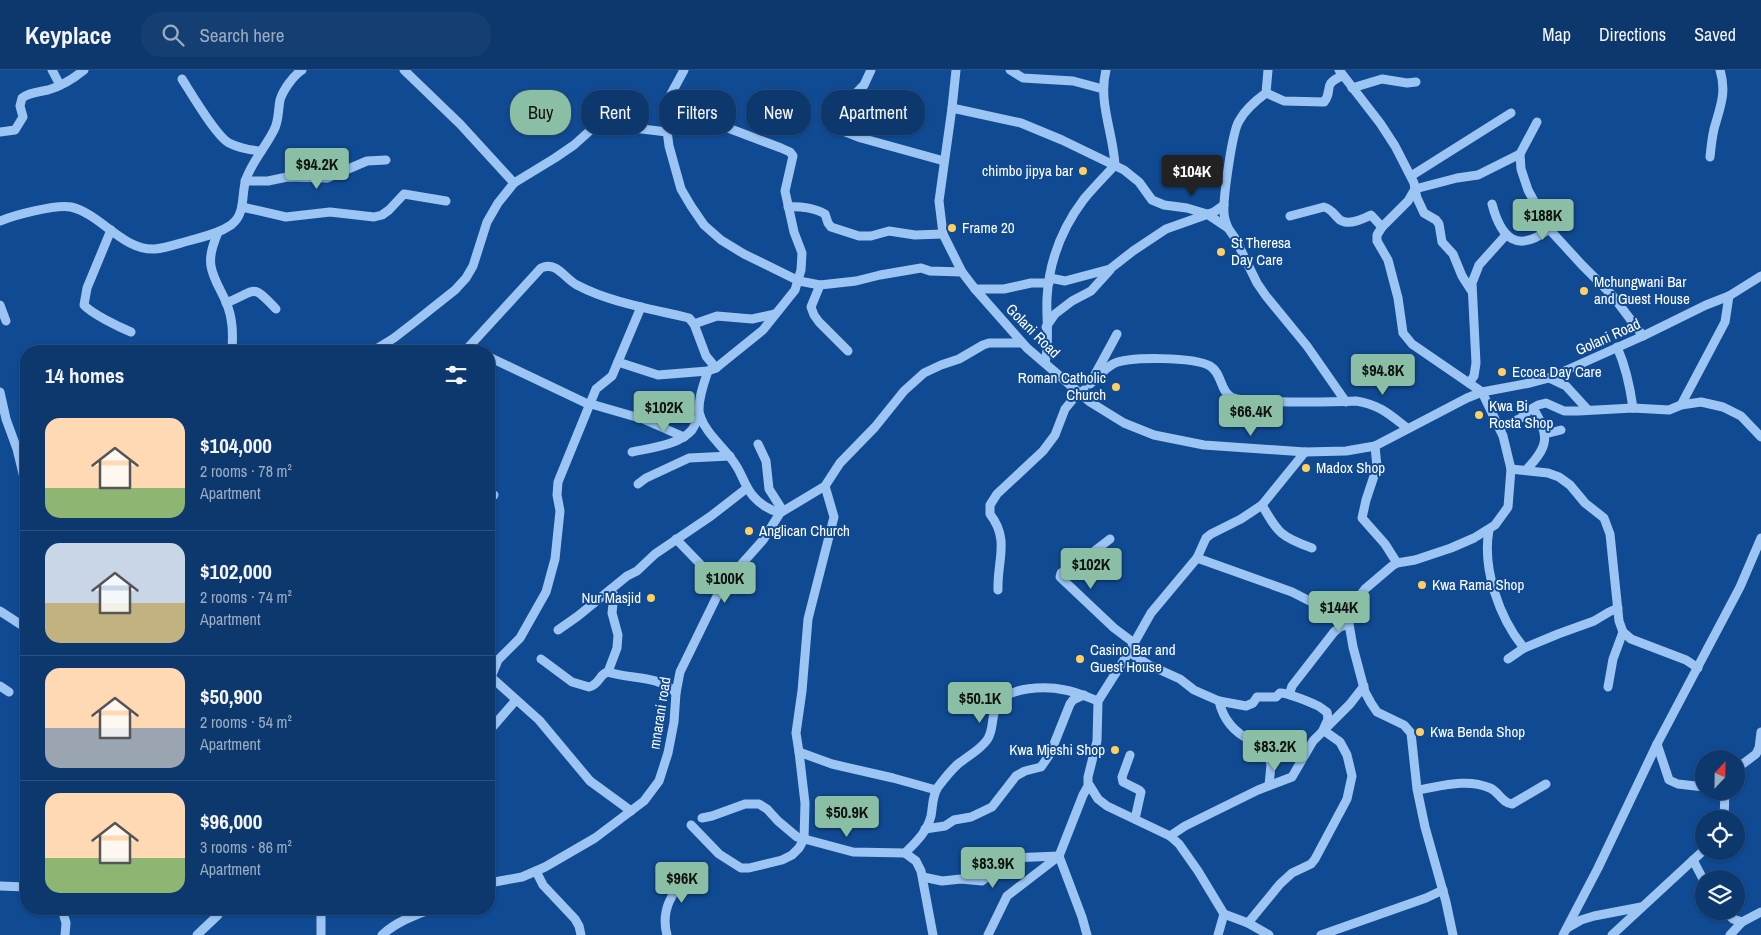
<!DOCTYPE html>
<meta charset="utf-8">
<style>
:root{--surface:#0c386e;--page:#153f73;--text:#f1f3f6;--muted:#9aacc2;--line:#2c5281;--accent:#8abfa5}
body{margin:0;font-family:"Archivo Narrow",sans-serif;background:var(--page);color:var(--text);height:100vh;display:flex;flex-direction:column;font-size:19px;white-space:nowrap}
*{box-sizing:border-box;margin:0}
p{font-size:16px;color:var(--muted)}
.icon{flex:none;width:28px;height:28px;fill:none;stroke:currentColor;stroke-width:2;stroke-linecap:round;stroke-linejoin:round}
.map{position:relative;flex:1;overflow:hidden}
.drawer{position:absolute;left:20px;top:275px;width:475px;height:570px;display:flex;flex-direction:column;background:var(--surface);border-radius:20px;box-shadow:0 1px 4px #0004,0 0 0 1px var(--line)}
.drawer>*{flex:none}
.hud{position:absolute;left:510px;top:20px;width:475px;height:45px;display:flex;gap:10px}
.needle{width:32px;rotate:22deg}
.buttons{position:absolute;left:1695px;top:680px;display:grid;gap:10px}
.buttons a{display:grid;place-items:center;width:50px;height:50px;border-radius:50%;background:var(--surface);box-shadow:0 1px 4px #0004,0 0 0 1px var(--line);font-size:25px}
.price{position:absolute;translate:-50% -42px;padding:0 11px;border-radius:5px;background:var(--accent);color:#111;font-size:16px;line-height:32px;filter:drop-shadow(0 1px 2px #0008)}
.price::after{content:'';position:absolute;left:50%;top:30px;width:15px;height:11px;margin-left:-8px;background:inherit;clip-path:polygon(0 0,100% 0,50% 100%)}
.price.active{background:#222;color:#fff}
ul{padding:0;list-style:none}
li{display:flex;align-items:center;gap:15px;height:125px;padding:0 25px}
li+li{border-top:1px solid var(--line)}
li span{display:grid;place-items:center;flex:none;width:140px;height:100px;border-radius:15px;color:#555}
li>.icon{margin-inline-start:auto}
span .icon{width:60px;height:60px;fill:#fffc;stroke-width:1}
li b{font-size:21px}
h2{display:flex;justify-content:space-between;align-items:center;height:60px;padding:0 25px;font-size:21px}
.chip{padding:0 18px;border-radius:20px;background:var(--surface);box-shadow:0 1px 4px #0004,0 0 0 1px var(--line);font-size:18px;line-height:45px}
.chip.active{background:var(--accent);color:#111}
header{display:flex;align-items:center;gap:30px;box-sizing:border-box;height:70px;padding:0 25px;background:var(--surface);border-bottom:1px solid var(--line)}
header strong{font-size:24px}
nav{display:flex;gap:28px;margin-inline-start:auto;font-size:18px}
.search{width:350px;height:45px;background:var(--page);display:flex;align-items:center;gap:12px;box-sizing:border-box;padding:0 18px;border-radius:20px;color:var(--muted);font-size:19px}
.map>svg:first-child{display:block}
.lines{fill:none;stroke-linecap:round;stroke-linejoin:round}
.minor{stroke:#9dc5f3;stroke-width:9}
.poi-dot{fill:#ffd05f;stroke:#104a93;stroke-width:2}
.labels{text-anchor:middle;stroke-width:4;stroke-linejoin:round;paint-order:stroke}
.poi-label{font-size:15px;fill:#fff;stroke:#104a93;text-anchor:start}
.street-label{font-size:15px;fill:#fff;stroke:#104a93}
</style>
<header>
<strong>Keyplace</strong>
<div class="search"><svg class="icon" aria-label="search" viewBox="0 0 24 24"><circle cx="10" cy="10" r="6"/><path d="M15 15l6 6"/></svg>Search here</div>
<nav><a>Map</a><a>Directions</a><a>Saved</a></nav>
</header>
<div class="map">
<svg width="1761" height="865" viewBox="0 0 1761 865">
<rect width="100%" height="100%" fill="#104a93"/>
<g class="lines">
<g class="minor">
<path d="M 52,0 L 60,15"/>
<path d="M 404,0 L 460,54 L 514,113"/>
<path d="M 684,0 L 671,24 L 667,35 L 666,53 L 669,76 L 681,119 L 691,136 L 704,155 L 721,170 L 744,184 L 799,211 L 820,215 L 856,211 L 880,205 L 921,198 L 930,201 L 962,202"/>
<path d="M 871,0 L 864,15 L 834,46 L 832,51 L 843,61 L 861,68 L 944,91"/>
<path d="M 956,0 L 952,38 L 939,131 L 943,164 L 962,202 L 975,219 L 1027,278 L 1090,332 L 1124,353 L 1154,365 L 1204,375 L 1305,382 L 1346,381 L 1375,376 L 1467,328 L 1482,322 L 1530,313 L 1549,308 L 1643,266 L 1706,235 L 1729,226 L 1761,206"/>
<path d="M 1010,0 L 1023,8 L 1073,11 L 1103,19"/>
<path d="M 1339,0 L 1380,53 L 1395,76 L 1414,113 L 1415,119 L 1408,131 L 1382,157 L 1377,165 L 1377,171 L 1388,190 L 1398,228 L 1403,263 L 1412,274 L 1482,322 L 1503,366 L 1511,399 L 1508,437 L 1495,455 L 1474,468 L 1451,478 L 1415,490 L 1397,493 L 1392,496 L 1365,519 L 1358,528 L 1350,545 L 1349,554 L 1353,577 L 1365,622 L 1371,633 L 1377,642 L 1404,655 L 1411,663 L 1417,719 L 1425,757 L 1446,832 L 1453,865"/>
<path d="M 182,9 C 191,23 216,66 229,73 C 239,78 249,80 260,81"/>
<path d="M 1352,18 L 1382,9 L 1407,13 L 1416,12"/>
<path d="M 1266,23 L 1284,31 L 1324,32 C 1334,20 1321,15 1342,6"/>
<path d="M 667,35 L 781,78 L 790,82 L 793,86 L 785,121 L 794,162 L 802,183 L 801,200 L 795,220 L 763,260 L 732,285 L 716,298 L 708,301 C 704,313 696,334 700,346 C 707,366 727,379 737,397 C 743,407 746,419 754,427 C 762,436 770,440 780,443"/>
<path d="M 952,38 L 1021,53 L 1062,70 L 1124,100 L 1139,112 L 1152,130 L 1164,135 L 1187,138 L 1207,144 L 1228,158 L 1235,168 L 1257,213 L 1266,226 L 1307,276 L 1346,332"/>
<path d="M 1537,52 L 1520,84 L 1521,99 L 1528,120 L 1549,159 L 1582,195 L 1612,225 L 1643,266"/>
<path d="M 0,62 L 15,60 L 23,47 L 20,36 L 22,28 C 30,22 39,22 48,20 C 62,16 73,9 84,0"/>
<path d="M 1710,87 C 1711,77 1712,68 1714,59 C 1720,37 1727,23 1720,0"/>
<path d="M 1411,106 L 1511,43"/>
<path d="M 245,111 L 268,111 L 287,107 L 327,108 L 367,91 L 386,90"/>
<path d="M 1492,134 C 1501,168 1517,184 1549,159"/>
<path d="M 242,137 L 286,147 L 330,142 L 374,147 L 382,145 L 389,140 L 404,124 L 446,131"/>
<path d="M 788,137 C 800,136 815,138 825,144 L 828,153 L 831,157 L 859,166 L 871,166 L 889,161 L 915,165 L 943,164"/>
<path d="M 1290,146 L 1324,137 C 1332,139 1334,145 1340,150 C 1349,156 1363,149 1371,145 L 1382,157"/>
<path d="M 0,151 C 15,145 56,134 71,137 C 101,144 123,181 155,179 C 166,178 177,174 188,171 C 202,167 218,164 231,155 C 246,144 241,125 246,109 C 253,90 265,78 274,60 C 279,51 278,40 280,30 C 283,20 293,6 302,0"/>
<path d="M 1228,158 C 1226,153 1224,148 1224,143 C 1223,129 1232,62 1239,51 C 1245,40 1255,31 1266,23 L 1268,0"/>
<path d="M 111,160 L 87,218 L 84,235 C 92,244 119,257 131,262"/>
<path d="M 218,162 C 214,173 209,184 211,196 C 213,209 221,220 226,232 C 233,248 233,264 232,281"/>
<path d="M 1050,208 L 1065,211 L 1110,199 L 1133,181 L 1166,159 L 1214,142 L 1224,135"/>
<path d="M 820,215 L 811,237 L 814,245 L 819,252 L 848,281"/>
<path d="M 975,219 L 1004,219 L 1031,213 L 1049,213"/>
<path d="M 1471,220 L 1462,206 L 1453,184 L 1442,172 L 1439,154 L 1436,150 L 1424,143 L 1417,128 L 1415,119 L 1457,108 L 1478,105 L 1520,84"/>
<path d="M 226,233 C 257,221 251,212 276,239"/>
<path d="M 0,235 L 6,251"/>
<path d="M 694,254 L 717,246 L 752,249 L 775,244"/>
<path d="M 1046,257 L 1055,244 L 1072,231 L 1091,221 L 1110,200"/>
<path d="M 470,276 L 479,281"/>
<path d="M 1617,277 C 1626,297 1630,316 1633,338"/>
<path d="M 373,281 L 394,268 L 416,251 L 455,220 L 466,208 L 473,196 L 487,152 L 498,133 L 514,113 L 555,88 L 574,75 L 594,57 L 600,54 L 667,62"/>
<path d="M 465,281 L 541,198 C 557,191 564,208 577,215 C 611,233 652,239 689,248 L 694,254 L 706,286 L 716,298"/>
<path d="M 489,287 L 590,335"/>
<path d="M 618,292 L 658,305 L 708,301"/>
<path d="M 1045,293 C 1050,272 1046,250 1047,228 C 1049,192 1062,158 1084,129 C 1094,117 1105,106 1115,95 C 1113,62 1098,32 1106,0"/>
<path d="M 1549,308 L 1566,316 L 1588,340"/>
<path d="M 1092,310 L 1117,264"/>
<path d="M 1469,313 L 1474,306 L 1476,293 L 1472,213 L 1479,195 L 1506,165"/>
<path d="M 1090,314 C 1097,308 1104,299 1113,294 C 1129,286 1194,287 1210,296 C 1222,303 1220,321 1231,327 C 1244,334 1336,332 1356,331 C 1380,335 1389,344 1407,358"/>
<path d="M 0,322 L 6,349 L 17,379 L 26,416"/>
<path d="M 591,334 L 643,349 L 684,367"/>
<path d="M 1681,335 L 1725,252 L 1729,226"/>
<path d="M 1499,358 L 1521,348 L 1528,341 L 1538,335 L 1546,333 L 1564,341 L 1578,341 L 1633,338 L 1669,340 L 1681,335 L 1701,332 L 1723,337 L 1741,346 L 1761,367"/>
<path d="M 1545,364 L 1561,360"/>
<path d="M 758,374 L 766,391 L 769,419 L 783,441"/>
<path d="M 1375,376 L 1377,397 L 1366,430 L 1362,448 L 1385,474 L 1397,493"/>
<path d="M 632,382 C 651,378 679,375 692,360 C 695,355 697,350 700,345"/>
<path d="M 1511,399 L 1548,403 L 1559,407 L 1570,415 L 1585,433 L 1604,448 L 1610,464 L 1619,551 L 1623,562 L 1631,569 L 1686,590 L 1698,598"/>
<path d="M 1526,400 C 1549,376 1550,366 1533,338"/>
<path d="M 638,414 L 646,408 L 689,388 L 730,386"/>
<path d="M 825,416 L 834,447 L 808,549 L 802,621 L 796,663 L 799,682 L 832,694 L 893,708 L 936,720"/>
<path d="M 489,425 L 494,425"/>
<path d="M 1262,435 C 1278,463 1281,467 1312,478"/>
<path d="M 1489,460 C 1482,498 1499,548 1524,578"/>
<path d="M 676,469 L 703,497 L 725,512"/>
<path d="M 1110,469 L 1079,493 L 1061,503 L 1060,507 L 1114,558 L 1134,573"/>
<path d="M 1197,488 L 1292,522 L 1349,551"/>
<path d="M 998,520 C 997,490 1010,470 990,444 L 990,435 L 997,424 L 1043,381 L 1055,365 L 1065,339 L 1074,328 L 1084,320"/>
<path d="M 0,541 L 26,558"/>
<path d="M 558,560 L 578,546 L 627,506 L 637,501 L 655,484 L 711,446 L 747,418"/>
<path d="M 1129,582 L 1149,595 L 1180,609 L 1194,620 L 1219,631 L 1246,636 L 1253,633 L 1257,627 L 1276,627 L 1280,623 C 1285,622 1310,632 1316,635 C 1320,636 1323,640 1327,642 L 1328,649 L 1323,660 L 1340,672 L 1347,685 L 1352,706 L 1347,729 L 1315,789 L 1311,794 L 1292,803 L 1280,814 L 1248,853"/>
<path d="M 541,589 L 572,612 L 589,617 C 600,614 599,604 608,602 C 632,610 657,604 676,623"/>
<path d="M 1508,589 L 1524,578 L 1558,564 L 1594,551 L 1609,542 L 1618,538"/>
<path d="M 608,602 L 617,578 L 618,565 L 612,543 L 614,525 L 610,520"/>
<path d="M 491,607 L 539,650 L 590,711 L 631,741"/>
<path d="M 489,612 L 498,590 L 520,568 L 546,522 L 555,489 L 560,441 L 557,425 L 558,412 L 596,319 L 612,306 L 641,237"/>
<path d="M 0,616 L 9,622"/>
<path d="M 1608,617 L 1613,589 L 1623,562"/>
<path d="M 1291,625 L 1290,622 L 1292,616 L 1334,562 L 1340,557 L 1349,554"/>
<path d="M 1219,631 C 1223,649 1235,663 1252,671 L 1262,670 L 1266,673 L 1271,695 L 1269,715"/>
<path d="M 489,661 L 516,630"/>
<path d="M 1657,674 L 1669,710 L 1678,714 L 1704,717"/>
<path d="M 1130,685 L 1122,707 L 1123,712 L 1139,720 L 1141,722 L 1135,749"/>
<path d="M 1736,699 L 1756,684 L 1759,678 L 1761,662"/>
<path d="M 1418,720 C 1442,716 1467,708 1490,718 C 1499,722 1502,733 1512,734 L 1546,714"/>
<path d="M 702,748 L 712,746 L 745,734 L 759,734 L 767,739 L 778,751 L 797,767 L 853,782 L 905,783 L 916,791 L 921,801 L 933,865"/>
<path d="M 1724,749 L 1725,721"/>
<path d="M 691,755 L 719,784 L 741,798 L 749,798 L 782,790 L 792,785 L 799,778 L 804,769 L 805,733 L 799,682"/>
<path d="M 925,759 L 945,756 L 954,750 L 971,747 L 992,737 L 1016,706 L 1025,701 L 1041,697 L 1050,684 L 1070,634 L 1073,630 L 1084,625"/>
<path d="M 1170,766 L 1185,756 L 1258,720 L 1292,707 L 1313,671 L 1350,634 L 1364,616"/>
<path d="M 905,783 C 916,772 927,762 931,746 C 933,736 932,726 938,717 C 944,709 950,701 958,694 C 968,686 980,680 987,670 C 995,659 990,645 998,634 C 1009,616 1047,616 1065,620 C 1077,622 1087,627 1098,631"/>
<path d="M 1693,790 L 1704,811"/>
<path d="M 536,801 L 543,815 L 575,849 L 579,856 L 581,865"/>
<path d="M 923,807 L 942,811 L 961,809 L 982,811 L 1013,788 L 1059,786 L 1082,847 L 1087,865"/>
<path d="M 489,813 L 522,807 L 545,797 L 595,768 L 644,731 L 659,711 L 668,683 L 674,652 L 676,623 L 680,602 L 722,516 L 763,470 L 780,443 L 825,416 L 840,393 L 875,357 L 904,321 L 924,303 L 941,295 L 959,289 L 983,275 L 989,273 L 1021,273"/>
<path d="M 0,816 L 26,817"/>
<path d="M 62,839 L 66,853 L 65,865"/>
<path d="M 321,839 L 321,865"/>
<path d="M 1724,841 L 1733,849 L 1742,852"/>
<path d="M 1567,858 L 1581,850 L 1594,846 L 1641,837"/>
<path d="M 197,865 L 218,845 L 218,839"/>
<path d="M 382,865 C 396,852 414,845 432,839"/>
<path d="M 667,865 C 660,839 673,821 690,803"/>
<path d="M 988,865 L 1007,826 L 1059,786 L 1083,725 L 1088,716"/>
<path d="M 1218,865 L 1224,844"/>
<path d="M 1269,865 L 1248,853 L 1224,844 L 1198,801 L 1179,774 L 1170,766 L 1107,736 L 1098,729 L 1088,713 L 1088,707 L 1097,671 L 1098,631 L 1129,582 L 1151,543 L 1197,488 L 1206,468 L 1211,464 L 1241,449 L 1262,435 L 1305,382"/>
<path d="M 1321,865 L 1426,828 L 1443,820"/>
<path d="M 1563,865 L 1598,798 L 1657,674 L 1740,517 L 1761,468"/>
<path d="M 1612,865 L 1704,780"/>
<path d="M 1730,865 L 1742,852 L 1761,842"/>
</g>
</g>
<g class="poi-dot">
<circle cx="1083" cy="101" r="5"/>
<circle cx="952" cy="158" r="5"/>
<circle cx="1221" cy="182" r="5"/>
<circle cx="1584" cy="221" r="5"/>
<circle cx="1502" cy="302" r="5"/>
<circle cx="1116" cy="317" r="5"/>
<circle cx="1479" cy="345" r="5"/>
<circle cx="1306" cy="398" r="5"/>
<circle cx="749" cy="461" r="5"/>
<circle cx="1422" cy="515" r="5"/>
<circle cx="651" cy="528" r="5"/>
<circle cx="1080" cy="589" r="5"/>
<circle cx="1420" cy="662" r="5"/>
<circle cx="1115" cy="680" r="5"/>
</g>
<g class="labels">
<g class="poi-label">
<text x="1073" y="106" text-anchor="end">chimbo jipya bar</text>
<text x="962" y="163">Frame 20</text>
<text x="1231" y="178">St Theresa<tspan x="1231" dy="17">Day Care</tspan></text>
<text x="1594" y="217">Mchungwani Bar<tspan x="1594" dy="17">and Guest House</tspan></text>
<text x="1512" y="307">Ecoca Day Care</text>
<text x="1106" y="313" text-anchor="end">Roman Catholic<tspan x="1106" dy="17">Church</tspan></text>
<text x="1489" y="341">Kwa Bi<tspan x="1489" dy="17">Rosta Shop</tspan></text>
<text x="1316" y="403">Madox Shop</text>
<text x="759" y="466">Anglican Church</text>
<text x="1432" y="520">Kwa Rama Shop</text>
<text x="641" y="533" text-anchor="end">Nur Masjid</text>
<text x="1090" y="585">Casino Bar and<tspan x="1090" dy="17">Guest House</tspan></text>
<text x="1430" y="667">Kwa Benda Shop</text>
<text x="1105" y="685" text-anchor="end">Kwa Mjeshi Shop</text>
</g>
<g class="street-label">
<text transform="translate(1033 261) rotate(45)" y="5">Golani Road</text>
<text transform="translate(1608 267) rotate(-24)" y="5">Golani Road</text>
<text transform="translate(660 643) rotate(-81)" y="5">mnarani road</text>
</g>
</g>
</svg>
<div class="buttons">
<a><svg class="needle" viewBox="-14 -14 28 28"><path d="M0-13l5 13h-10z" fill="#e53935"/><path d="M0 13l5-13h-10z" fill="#9aacc2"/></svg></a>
<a><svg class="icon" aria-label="locate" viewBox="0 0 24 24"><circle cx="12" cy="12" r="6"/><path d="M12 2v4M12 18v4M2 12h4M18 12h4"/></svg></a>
<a><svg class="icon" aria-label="layers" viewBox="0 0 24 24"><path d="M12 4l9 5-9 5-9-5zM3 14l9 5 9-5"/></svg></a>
</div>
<b class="price" style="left:317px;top:120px">$94.2K</b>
<b class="price active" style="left:1192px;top:127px">$104K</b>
<b class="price" style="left:1543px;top:171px">$188K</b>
<b class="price" style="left:1383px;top:326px">$94.8K</b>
<b class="price" style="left:664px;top:363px">$102K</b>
<b class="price" style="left:1251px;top:367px">$66.4K</b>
<b class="price" style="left:1091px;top:520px">$102K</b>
<b class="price" style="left:725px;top:534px">$100K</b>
<b class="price" style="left:1339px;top:563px">$144K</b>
<b class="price" style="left:980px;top:654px">$50.1K</b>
<b class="price" style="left:1275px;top:702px">$83.2K</b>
<b class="price" style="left:847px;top:768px">$50.9K</b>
<b class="price" style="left:993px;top:819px">$83.9K</b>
<b class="price" style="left:682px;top:834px">$96K</b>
<div class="hud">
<a class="chip active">Buy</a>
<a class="chip">Rent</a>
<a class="chip">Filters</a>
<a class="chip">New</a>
<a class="chip">Apartment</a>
</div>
<section class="drawer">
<h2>14 homes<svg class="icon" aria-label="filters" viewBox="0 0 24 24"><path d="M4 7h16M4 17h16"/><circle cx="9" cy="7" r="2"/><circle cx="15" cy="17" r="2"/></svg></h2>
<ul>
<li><span style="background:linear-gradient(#ffd9b3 70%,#8fb573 0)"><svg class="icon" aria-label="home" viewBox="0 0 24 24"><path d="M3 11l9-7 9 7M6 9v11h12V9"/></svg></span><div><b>$104,000</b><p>2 rooms · 78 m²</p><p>Apartment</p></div></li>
<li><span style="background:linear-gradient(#c9d6e8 60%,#c2b280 0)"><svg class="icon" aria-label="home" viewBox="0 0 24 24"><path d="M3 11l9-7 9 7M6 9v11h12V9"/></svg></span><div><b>$102,000</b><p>2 rooms · 74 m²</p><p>Apartment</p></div></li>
<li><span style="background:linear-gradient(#ffd9b3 60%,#9aa5b1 0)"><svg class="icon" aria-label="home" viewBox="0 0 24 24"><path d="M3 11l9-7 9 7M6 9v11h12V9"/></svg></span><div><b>$50,900</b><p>2 rooms · 54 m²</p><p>Apartment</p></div></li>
<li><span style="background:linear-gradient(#ffd9b3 65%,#8fb573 0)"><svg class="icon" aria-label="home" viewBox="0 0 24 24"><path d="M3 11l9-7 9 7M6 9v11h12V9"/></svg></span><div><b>$96,000</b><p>3 rooms · 86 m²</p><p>Apartment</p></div></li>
</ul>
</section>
</div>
